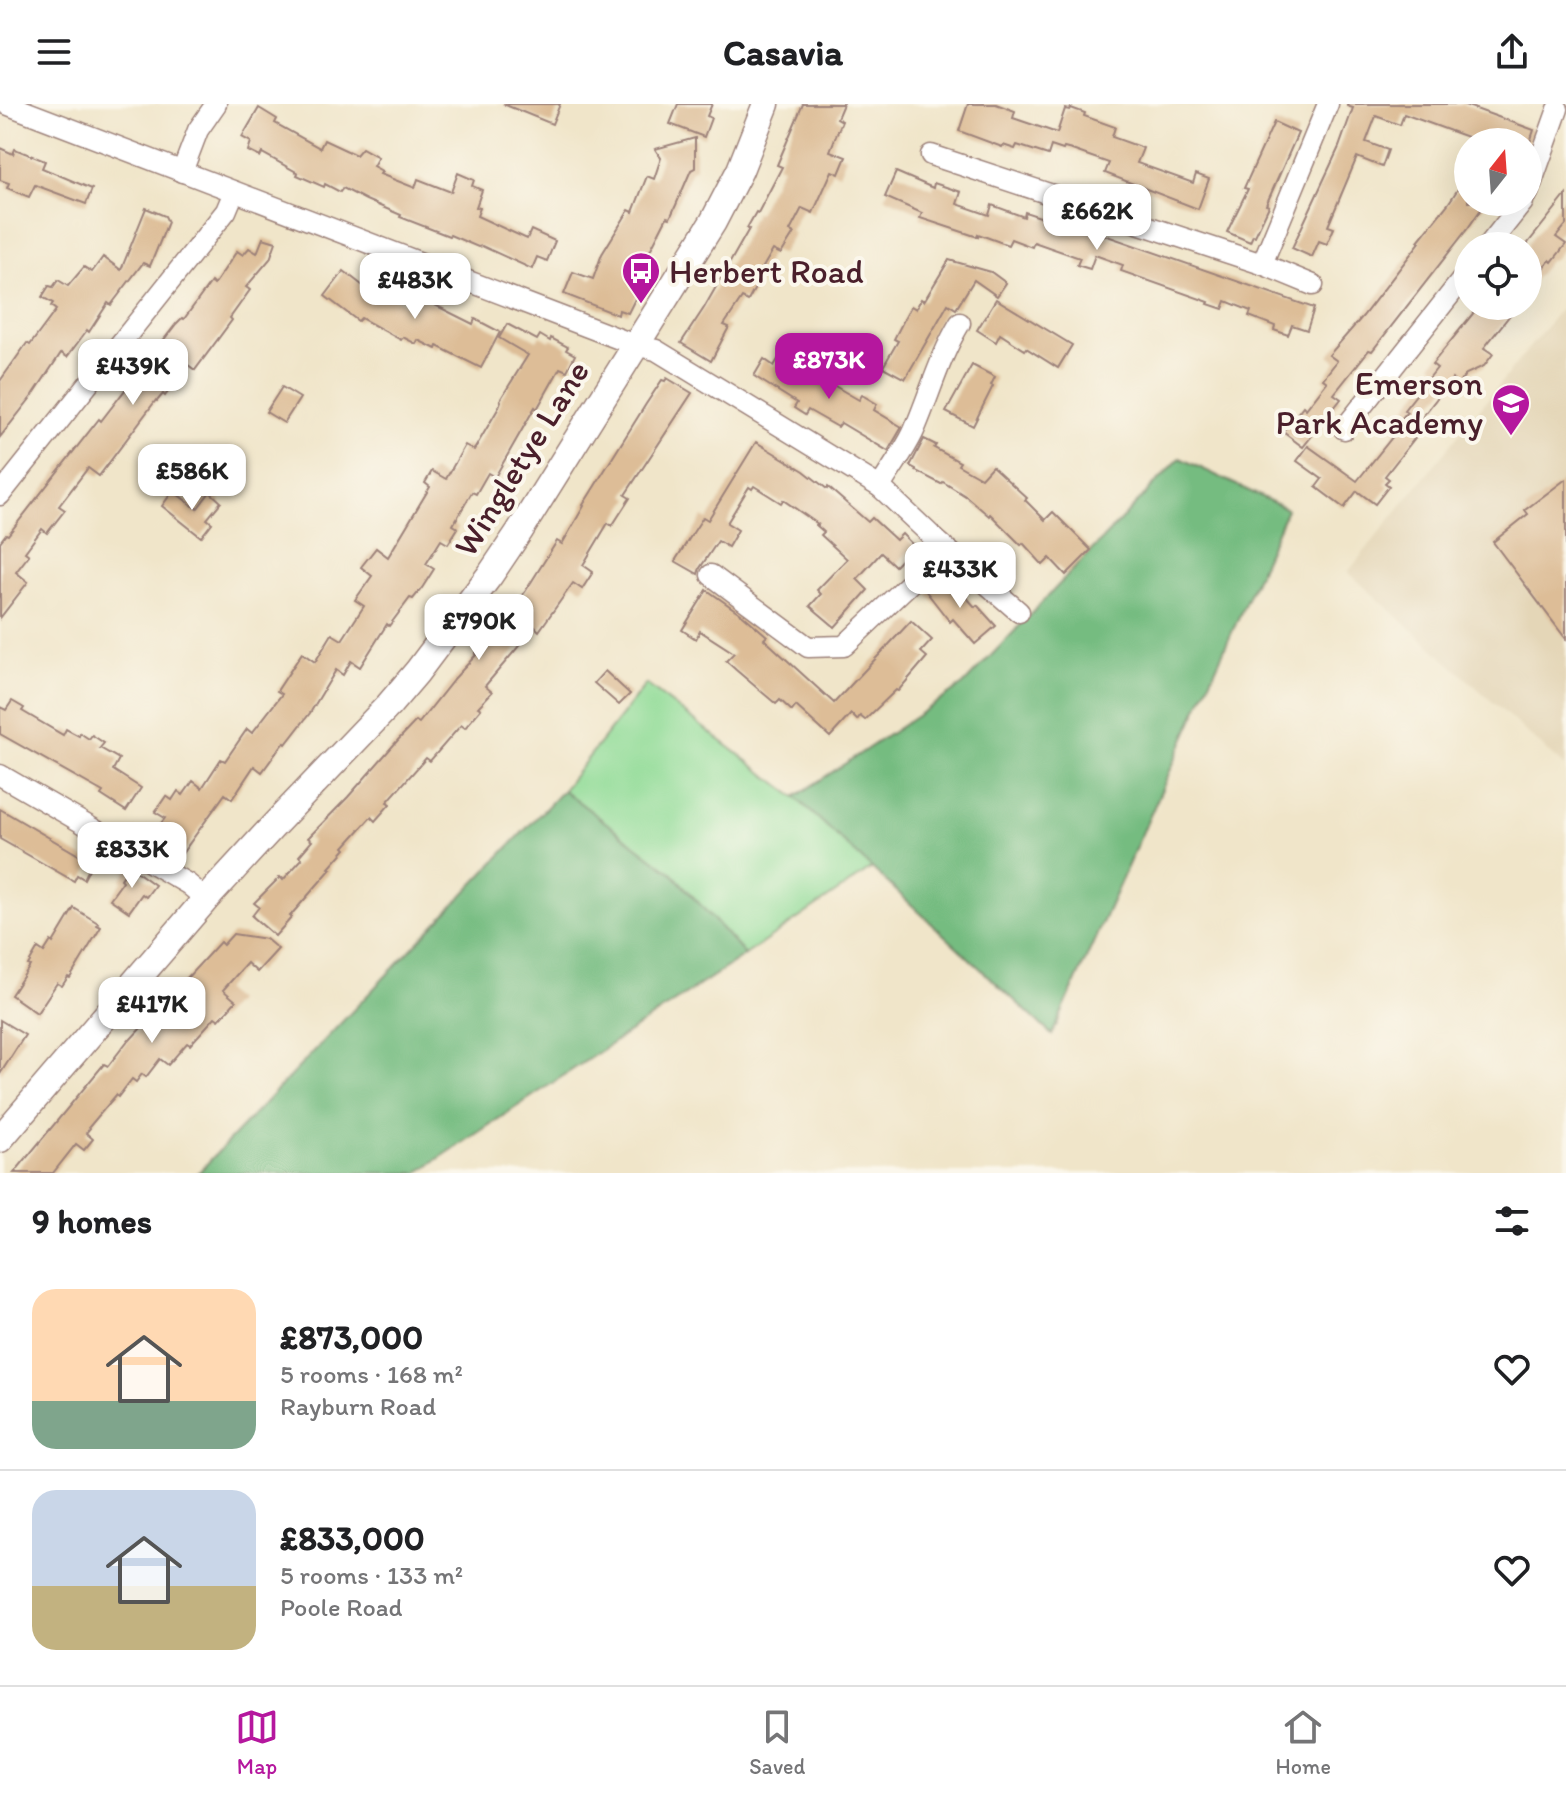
<!DOCTYPE html>
<meta charset="utf-8">
<style>
:root{--surface:#fff;--page:#f6f6f6;--text:#202124;--muted:#757577;--line:#e0e0e0;--accent:#b5179e}
body{margin:0;font-family:Itim,sans-serif;background:var(--page);color:var(--text);height:100vh;display:flex;flex-direction:column;font-size:30px;white-space:nowrap}
*{box-sizing:border-box;margin:0}
p{font-size:26px;color:var(--muted)}
.icon{flex:none;width:44px;height:44px;fill:none;stroke:currentColor;stroke-width:2;stroke-linecap:round;stroke-linejoin:round}
.map{position:relative;height:1069px;overflow:hidden}
.sheet{display:flex;flex-direction:column;background:var(--surface);flex:1}
.sheet>*{flex:none}
.needle{width:52px;rotate:17deg}
.controls{position:absolute;left:1454px;top:24px;display:grid;gap:16px}
.controls a{display:grid;place-items:center;width:88px;height:88px;border-radius:50%;background:var(--surface);box-shadow:0 8px 32px #0002;font-size:40px}
.price{position:absolute;translate:-50% -68px;padding:0 18px;border-radius:16px;background:#fff;color:#222;font-size:26px;line-height:52px;filter:drop-shadow(0 2px 4px #0008)}
.price::after{content:'';position:absolute;left:50%;top:48px;width:24px;height:18px;margin-left:-12px;background:inherit;clip-path:polygon(0 0,100% 0,50% 100%)}
.price.active{background:var(--accent);color:#fff}
ul{padding:0;list-style:none}
li{display:flex;align-items:center;gap:24px;height:200px;padding:0 32px}
li+li{border-top:2px solid var(--line)}
li span{display:grid;place-items:center;flex:none;width:224px;height:160px;border-radius:24px;color:#555}
li>.icon{margin-inline-start:auto}
span .icon{width:96px;height:96px;fill:#fffc;stroke-width:1}
li b{font-size:34px}
h2{display:flex;justify-content:space-between;align-items:center;height:96px;padding:0 32px;font-size:34px}
header{display:flex;justify-content:space-between;align-items:center;height:104px;padding:0 32px;background:var(--surface);font-size:36px;font-weight:700}
.tab-bar{display:flex;justify-content:space-around;align-items:center;height:112px;border-top:2px solid var(--line);background:var(--surface);font-size:22px;color:var(--muted)}
.tab-bar a{display:grid;justify-items:center;gap:4px}
.tab-bar .active{color:var(--accent)}
.map>svg:first-child{display:block}
.built{fill:#e4d6b7}
.green{fill:#92dc98;stroke:#6e7e62;stroke-width:2}
.forest{fill:#75bc80;stroke:#606e56;stroke-width:2}
.building{fill:#ddbd97}
.lines{fill:none;stroke-linecap:round;stroke-linejoin:round}
.minor-casing{stroke:#9d827a;stroke-width:23}
.tertiary-casing{stroke:#9d827a;stroke-width:29}
.minor{stroke:#fff;stroke-width:20}
.tertiary{stroke:#fff;stroke-width:26}
.labels{text-anchor:middle;stroke-width:8;stroke-linejoin:round;paint-order:stroke}
.poi-label{font-size:34px;fill:#4a1f2b;stroke:#fbf7ec;text-anchor:start}
.street-label{font-size:34px;fill:#4a1f2b;stroke:#fbf7ec}
</style>
<header><svg class="icon" aria-label="menu" viewBox="0 0 24 24"><path d="M4 6h16M4 12h16M4 18h16"/></svg>Casavia<svg class="icon" aria-label="share" viewBox="0 0 24 24"><path d="M12 15V3M7 8l5-5 5 5M5 13v7h14v-7"/></svg></header>
<div class="map">
<svg width="1566" height="1069" viewBox="0 0 1566 1069">
<rect width="100%" height="100%" fill="#fbf7ec"/>
<filter id="ink" filterUnits="userSpaceOnUse"><feTurbulence type="fractalNoise" baseFrequency=".0125" numOctaves="2"/><feDisplacementMap in="SourceGraphic" scale="16" xChannelSelector="R" yChannelSelector="G"/><feConvolveMatrix kernelMatrix="1 2 1 2 8 2 1 2 1" color-interpolation-filters="sRGB"/></filter>
<filter id="wash" filterUnits="userSpaceOnUse"><feTurbulence type="fractalNoise" baseFrequency=".006" numOctaves="4" result="noise"/><feDisplacementMap in="SourceGraphic" scale="32" xChannelSelector="R" yChannelSelector="G"/><feGaussianBlur stdDeviation="1.8" result="paint"/><feColorMatrix in="noise" values="0 0 0 0 0 0 0 0 0 0 0 0 0 0 0 0 0 1.4 0 .05"/><feComposite in="paint" operator="in"/></filter>
<g filter="url(#wash)">
<rect width="100%" height="100%" fill="#f0e5c9"/>
<path class="built" d="M 1566,198 L 1566,664 L 1348,468 Z"/>
<path class="green" d="M 646,580 L 795,693 L 872,764 L 745,851 L 672,769 L 563,686 Z"/>
<g class="forest">
<path d="M 1180,354 L 1287,405 L 1052,931 L 795,693 L 963,581 Z"/>
<path d="M 563,686 L 672,769 L 745,851 L 417,1069 L 198,1069 Z"/>
</g>
<g id="blocks">
<g class="building">
<path d="M 503,0 L 560,0 L 552,20 Z"/>
<path d="M 678,0 L 712,0 L 707,12 L 711,14 L 704,33 L 670,20 Z"/>
<path d="M 803,0 L 843,0 L 837,14 L 842,17 L 830,47 L 846,53 L 839,70 L 832,67 L 813,109 L 802,104 L 790,127 L 794,129 L 781,150 L 773,146 L 759,170 L 762,171 L 748,197 L 742,194 L 724,221 L 729,223 L 711,257 L 681,239 L 704,204 L 749,125 L 747,124 L 756,108 L 758,109 L 782,63 L 777,61 Z"/>
<path d="M 968,0 L 996,0 L 1015,7 L 1013,14 L 1057,29 L 1065,5 L 1070,6 L 1071,4 L 1085,9 L 1084,12 L 1115,23 L 1112,33 L 1143,44 L 1137,59 L 1193,79 L 1196,70 L 1209,75 L 1198,105 L 1105,69 L 1109,59 L 1072,46 L 1064,44 L 1063,46 L 1051,42 L 1048,51 L 1017,41 L 1015,45 L 1003,41 L 1002,43 L 959,27 Z"/>
<path d="M 1347,0 L 1462,0 L 1534,26 L 1530,38 L 1481,38 L 1404,10 L 1400,21 L 1376,12 L 1366,38 L 1388,46 L 1382,63 L 1357,53 L 1328,122 L 1334,124 L 1327,140 L 1319,137 L 1312,153 L 1292,144 L 1339,43 L 1353,4 L 1347,2 Z"/>
<path d="M 259,4 L 277,15 L 275,19 L 320,44 L 324,36 L 356,51 L 362,44 L 378,53 L 373,62 L 382,67 L 380,70 L 415,84 L 418,75 L 451,88 L 458,69 L 474,76 L 472,82 L 482,86 L 476,103 L 480,104 L 477,112 L 527,135 L 531,126 L 555,137 L 547,157 L 537,153 L 532,165 L 482,142 L 478,143 L 450,131 L 449,132 L 400,113 L 401,111 L 366,96 L 343,84 L 340,88 L 325,80 L 324,83 L 297,71 L 298,69 L 262,49 L 260,53 L 248,47 L 251,38 L 242,33 Z"/>
<path d="M 1274,18 L 1298,29 L 1266,101 L 1269,102 L 1255,132 L 1253,131 L 1250,138 L 1227,128 L 1248,85 L 1244,84 Z"/>
<path d="M 695,34 L 695,64 L 691,66 L 676,101 L 670,114 L 667,113 L 633,180 L 641,183 L 628,209 L 619,206 L 618,211 L 564,190 L 573,168 L 593,175 L 602,150 L 629,106 L 633,108 L 647,72 L 654,75 L 661,54 L 655,45 Z"/>
<path d="M 0,44 L 13,50 L 15,45 L 45,57 L 42,64 L 92,85 L 86,100 L 35,81 L 29,93 L 7,84 L 9,79 L 0,76 Z"/>
<path d="M 896,68 L 933,84 L 934,79 L 961,88 L 957,100 L 989,111 L 992,101 L 1024,113 L 1025,108 L 1046,115 L 1047,111 L 1314,204 L 1307,226 L 1292,221 L 1288,231 L 1274,226 L 1275,222 L 1249,212 L 1251,207 L 1226,197 L 1223,205 L 1208,200 L 1209,198 L 1121,167 L 1123,161 L 1095,151 L 1090,165 L 1077,161 L 1080,154 L 1034,138 L 1032,143 L 1011,135 L 1008,141 L 978,130 L 978,133 L 920,114 L 922,109 L 885,93 Z"/>
<path d="M 1468,70 L 1468,98 L 1486,98 L 1468,124 L 1372,247 L 1369,246 L 1334,290 L 1341,295 L 1303,343 L 1283,328 L 1303,302 L 1306,305 L 1327,278 L 1323,275 L 1337,257 L 1329,251 L 1363,212 L 1420,138 L 1418,137 L 1448,100 Z"/>
<path d="M 1566,91 L 1566,121 L 1556,133 L 1566,140 L 1552,158 L 1550,156 L 1528,183 L 1528,139 Z"/>
<path d="M 146,104 L 165,112 L 168,118 L 150,162 L 143,159 L 111,201 L 108,199 L 89,228 L 87,226 L 67,253 L 61,249 L 33,291 L 0,333 L 0,277 L 27,239 L 30,241 L 56,206 L 51,202 L 53,199 L 42,193 L 49,182 L 53,183 L 58,176 L 68,182 L 84,163 L 92,168 L 103,153 L 121,166 Z"/>
<path d="M 263,134 L 276,138 L 270,155 L 246,183 L 250,186 L 230,214 L 232,216 L 195,266 L 188,261 L 165,292 L 163,290 L 157,297 L 156,296 L 99,372 L 88,364 L 59,402 L 65,406 L 47,429 L 42,425 L 25,448 L 29,451 L 16,468 L 28,478 L 0,514 L 0,438 L 6,430 L 8,431 L 99,315 L 101,317 L 176,220 L 182,214 L 184,215 L 211,178 L 214,181 L 237,147 L 243,151 L 249,144 L 257,149 Z"/>
<path d="M 949,156 L 991,168 L 1006,179 L 997,192 L 974,176 L 956,205 L 948,200 L 905,275 L 883,263 L 898,237 L 894,235 L 911,202 L 916,205 L 921,195 L 924,197 Z"/>
<path d="M 344,167 L 381,196 L 385,189 L 405,200 L 411,189 L 473,220 L 475,215 L 500,228 L 481,264 L 437,242 L 436,245 L 418,236 L 416,240 L 403,233 L 401,236 L 361,214 L 358,217 L 325,192 Z"/>
<path d="M 996,195 L 1072,241 L 1058,264 L 1026,244 L 1025,246 L 1000,230 L 996,238 L 977,226 Z"/>
<path d="M 1479,202 L 1517,202 L 1484,244 L 1493,250 L 1484,262 L 1466,270 L 1458,280 L 1452,275 L 1416,321 L 1421,326 L 1385,372 L 1389,375 L 1385,379 L 1389,382 L 1375,400 L 1357,387 L 1344,404 L 1316,383 L 1322,375 L 1297,357 L 1308,342 L 1357,377 L 1397,327 L 1393,325 L 1407,308 L 1404,306 L 1437,264 L 1432,260 Z"/>
<path d="M 507,220 L 537,236 L 540,231 L 550,237 L 551,234 L 568,243 L 566,246 L 575,251 L 567,267 L 560,264 L 537,305 L 535,303 L 495,373 L 488,369 L 476,390 L 472,388 L 453,421 L 458,424 L 448,440 L 441,436 L 426,460 L 434,465 L 422,484 L 413,495 L 410,494 L 389,522 L 387,520 L 360,563 L 351,557 L 343,571 L 336,566 L 310,609 L 286,640 L 284,638 L 262,668 L 254,662 L 232,695 L 225,690 L 181,751 L 153,730 L 165,714 L 155,708 L 166,692 L 172,696 L 178,687 L 183,691 L 193,677 L 202,684 L 221,655 L 225,657 L 247,625 L 252,629 L 282,590 L 277,587 L 302,549 L 315,558 L 332,530 L 342,536 L 364,502 L 355,496 L 372,472 L 361,463 L 376,444 L 388,453 L 430,383 L 425,379 L 432,367 L 446,375 L 465,341 L 474,346 L 498,305 L 501,297 L 500,296 L 528,251 L 499,234 Z"/>
<path d="M 780,252 L 814,272 L 821,260 L 832,268 L 826,277 L 859,296 L 862,291 L 877,300 L 874,306 L 902,323 L 888,347 L 841,319 L 838,323 L 808,306 L 805,311 L 794,304 L 797,299 L 754,272 L 764,255 L 774,262 Z"/>
<path d="M 972,261 L 995,273 L 991,281 L 993,282 L 973,322 L 946,308 Z"/>
<path d="M 667,274 L 692,289 L 625,391 L 630,394 L 612,422 L 608,419 L 583,461 L 593,468 L 582,485 L 573,479 L 539,527 L 535,523 L 485,582 L 492,588 L 478,603 L 481,605 L 465,624 L 461,621 L 430,657 L 426,654 L 387,698 L 390,700 L 375,717 L 371,713 L 344,743 L 346,745 L 329,764 L 331,765 L 290,812 L 292,813 L 275,832 L 252,812 L 259,803 L 254,799 L 280,773 L 283,776 L 302,755 L 299,752 L 312,737 L 308,734 L 348,693 L 398,636 L 416,617 L 419,619 L 454,575 L 476,551 L 475,550 L 525,488 L 557,437 L 562,440 L 584,402 L 583,401 L 646,300 L 662,276 L 665,277 Z"/>
<path d="M 282,283 L 300,294 L 284,319 L 266,308 Z"/>
<path d="M 924,335 L 936,341 L 934,344 L 960,358 L 958,361 L 981,374 L 992,362 L 1027,394 L 1025,396 L 1045,416 L 1053,408 L 1091,446 L 1066,471 L 1050,454 L 1043,461 L 1023,439 L 1021,441 L 990,410 L 989,412 L 967,393 L 943,378 L 941,380 L 916,367 L 916,365 L 910,362 Z"/>
<path d="M 756,338 L 804,367 L 827,385 L 828,383 L 868,418 L 872,414 L 896,436 L 902,430 L 914,442 L 895,462 L 881,449 L 857,475 L 868,486 L 835,523 L 810,502 L 821,490 L 817,486 L 847,455 L 821,431 L 824,428 L 816,421 L 818,420 L 783,396 L 781,399 L 754,382 L 752,385 L 749,383 L 727,419 L 738,426 L 728,443 L 718,437 L 700,464 L 698,470 L 675,457 L 703,413 L 708,416 Z"/>
<path d="M 1566,375 L 1566,535 L 1493,438 L 1528,410 L 1525,406 Z"/>
<path d="M 173,387 L 197,405 L 210,388 L 221,398 L 207,415 L 212,419 L 201,433 L 162,402 Z"/>
<path d="M 935,474 L 943,483 L 952,477 L 975,503 L 977,501 L 996,522 L 975,540 L 953,515 L 950,518 L 925,486 Z"/>
<path d="M 707,486 L 744,512 L 767,532 L 764,535 L 834,599 L 911,517 L 932,536 L 921,548 L 927,553 L 898,587 L 896,586 L 865,616 L 860,612 L 857,616 L 851,610 L 830,633 L 796,602 L 792,607 L 780,596 L 776,600 L 736,566 L 726,557 L 734,549 L 700,527 L 696,535 L 682,526 Z"/>
<path d="M 605,567 L 630,590 L 619,601 L 594,579 Z"/>
<path d="M 12,597 L 24,604 L 22,607 L 63,631 L 66,625 L 79,632 L 80,629 L 89,635 L 92,631 L 104,639 L 100,644 L 119,655 L 113,666 L 141,684 L 126,707 L 101,691 L 103,688 L 0,630 L 0,603 L 6,606 Z"/>
<path d="M 0,705 L 92,759 L 84,775 L 77,771 L 74,777 L 0,735 Z"/>
<path d="M 130,763 L 155,781 L 146,793 L 142,790 L 129,808 L 110,795 L 123,777 L 121,775 Z"/>
<path d="M 74,804 L 98,819 L 97,821 L 101,823 L 70,874 L 68,873 L 62,882 L 57,879 L 37,909 L 11,891 L 30,862 L 28,861 L 38,844 L 44,848 L 51,837 L 53,839 Z"/>
<path d="M 233,830 L 266,835 L 278,845 L 257,868 L 247,859 L 223,886 L 236,897 L 219,916 L 215,913 L 190,941 L 187,939 L 168,961 L 160,955 L 146,973 L 142,970 L 136,978 L 132,975 L 118,993 L 116,991 L 89,1023 L 90,1024 L 86,1029 L 93,1035 L 84,1046 L 76,1040 L 53,1069 L 14,1069 L 104,960 L 108,962 L 129,935 L 130,936 L 220,838 L 223,841 Z"/>
<path d="M 0,916 L 25,931 L 0,970 Z"/>
</g>
</g>
</g>
<g filter="url(#ink)">
<use href="#blocks" fill-opacity="0" stroke="#9d827a" stroke-width="2"/>
<g class="lines">
<g class="minor-casing">
<g id="minor">
<path d="M 6,0 L 635,241 L 656,246 L 880,383 L 935,435 L 1019,508"/>
<path d="M 931,51 L 1262,160 L 1313,181"/>
<path d="M 182,68 L 198,26 L 216,0"/>
<path d="M 1528,89 L 1558,5"/>
<path d="M 1488,142 L 1523,98"/>
<path d="M 1262,160 L 1328,0"/>
<path d="M 1344,325 L 1468,168"/>
<path d="M 880,383 C 890,366 904,348 913,329 C 929,293 939,254 960,219"/>
<path d="M 0,391 L 226,107 L 234,88"/>
<path d="M 711,471 L 808,543 L 844,542 L 926,464 L 935,435"/>
<path d="M 0,671 L 188,780 L 206,795"/>
</g>
</g>
<g class="tertiary-casing">
<path id="tertiary" d="M 0,1035 L 206,795 L 276,719 L 388,602 L 417,568 L 490,471 L 519,428 L 713,118 L 740,66 L 766,0"/>
</g>
<use href="#minor" class="minor"/>
<use href="#tertiary" class="tertiary"/>
</g>
</g>
<defs>
<g id="bus-pin" transform="scale(2)"><path d="M0 17L-7.5 6A9.5 9.5 0 1 1 7.5 6Z" fill="#b5179e" stroke="#fbf7ec"/><path d="M-5-6H5V4H4V6H2V4H-2V6H-4V4H-5ZM-3.5-4V0h7V-4ZM-3.5 1.2v1.5H-2V1.2ZM2 1.2v1.5H3.5V1.2Z" fill="#fff"/></g>
<g id="school-pin" transform="scale(2)"><path d="M0 17L-7.5 6A9.5 9.5 0 1 1 7.5 6Z" fill="#b5179e" stroke="#fbf7ec"/><path d="M0-5L7-2L0 1L-7-2ZM-4 1L0 2.5L4 1V4Q0 6-4 4Z" fill="#fff"/></g>
</defs>
<g fill-rule="evenodd">
<use href="#bus-pin" x="641" y="167"/>
<use href="#school-pin" x="1511" y="299"/>
</g>
<g class="labels">
<g class="poi-label">
<text x="669" y="179">Herbert Road</text>
<text x="1483" y="291" text-anchor="end">Emerson<tspan x="1483" dy="39">Park Academy</tspan></text>
</g>
<g class="street-label">
<text transform="translate(521 354) rotate(-58)" y="12">Wingletye Lane</text>
</g>
</g>
</svg>
<div class="controls">
<a><svg class="needle" viewBox="-14 -14 28 28"><path d="M0-13l5 13h-10z" fill="#e53935"/><path d="M0 13l5-13h-10z" fill="#757577"/></svg></a>
<a><svg class="icon" aria-label="locate" viewBox="0 0 24 24"><circle cx="12" cy="12" r="6"/><path d="M12 2v4M12 18v4M2 12h4M18 12h4"/></svg></a>
</div>
<b class="price" style="left:1097px;top:148px">£662K</b>
<b class="price" style="left:415px;top:217px">£483K</b>
<b class="price active" style="left:829px;top:297px">£873K</b>
<b class="price" style="left:133px;top:303px">£439K</b>
<b class="price" style="left:192px;top:408px">£586K</b>
<b class="price" style="left:960px;top:506px">£433K</b>
<b class="price" style="left:479px;top:558px">£790K</b>
<b class="price" style="left:132px;top:786px">£833K</b>
<b class="price" style="left:152px;top:941px">£417K</b>
</div>
<section class="sheet">
<h2>9 homes<svg class="icon" aria-label="filters" viewBox="0 0 24 24"><path d="M4 7h16M4 17h16"/><circle cx="9" cy="7" r="2"/><circle cx="15" cy="17" r="2"/></svg></h2>
<ul>
<li><span style="background:linear-gradient(#ffd9b3 70%,#7fa58c 0)"><svg class="icon" aria-label="home" viewBox="0 0 24 24"><path d="M3 11l9-7 9 7M6 9v11h12V9"/></svg></span><div><b>£873,000</b><p>5 rooms · 168 m²</p><p>Rayburn Road</p></div><svg class="icon" aria-label="heart" viewBox="0 0 24 24"><path d="M12 20l-8-8c-3-5 5-10 8-4 3-6 11-1 8 4z"/></svg></li>
<li><span style="background:linear-gradient(#c9d6e8 60%,#c2b280 0)"><svg class="icon" aria-label="home" viewBox="0 0 24 24"><path d="M3 11l9-7 9 7M6 9v11h12V9"/></svg></span><div><b>£833,000</b><p>5 rooms · 133 m²</p><p>Poole Road</p></div><svg class="icon" aria-label="heart" viewBox="0 0 24 24"><path d="M12 20l-8-8c-3-5 5-10 8-4 3-6 11-1 8 4z"/></svg></li>
</ul>
</section>
<nav class="tab-bar">
<a class="active"><svg class="icon" aria-label="map" viewBox="0 0 24 24"><path d="M3 6l6-2 6 2 6-2v14l-6 2-6-2-6 2zM9 4v14M15 6v14"/></svg>Map</a>
<a><svg class="icon" aria-label="saved" viewBox="0 0 24 24"><path d="M7 4h10v16l-5-4-5 4z"/></svg>Saved</a>
<a><svg class="icon" aria-label="home" viewBox="0 0 24 24"><path d="M3 11l9-7 9 7M6 9v11h12V9"/></svg>Home</a>
</nav>
